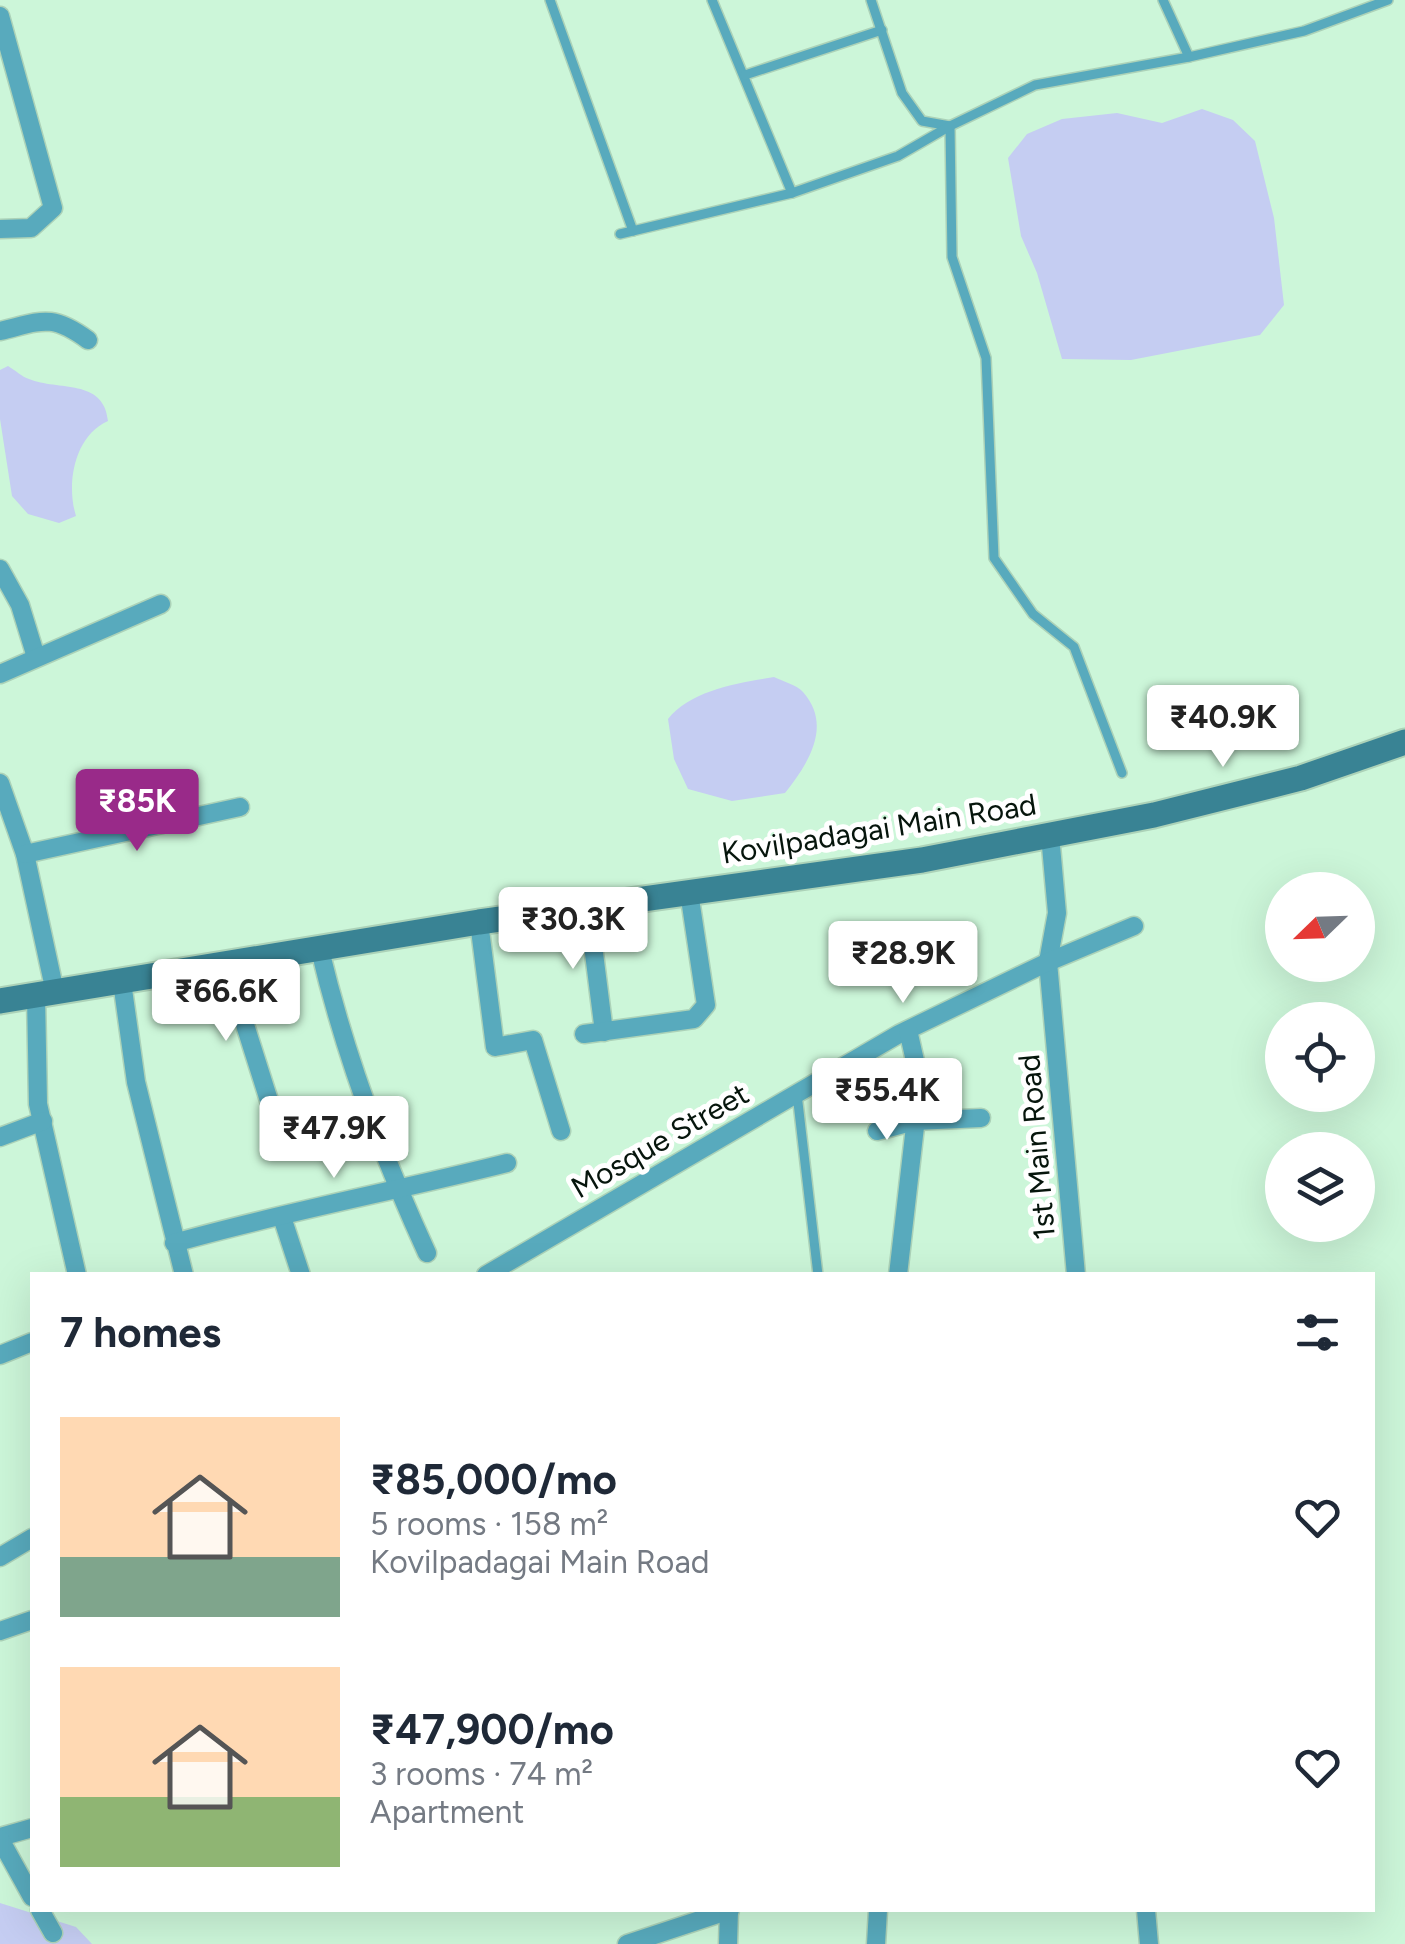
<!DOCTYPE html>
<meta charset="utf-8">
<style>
:root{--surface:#fff;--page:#f6f6f7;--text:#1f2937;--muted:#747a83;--accent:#992a89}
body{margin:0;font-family:Figtree,sans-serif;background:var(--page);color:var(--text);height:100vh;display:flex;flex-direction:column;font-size:38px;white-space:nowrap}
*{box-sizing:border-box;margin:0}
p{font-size:32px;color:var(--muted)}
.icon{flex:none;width:55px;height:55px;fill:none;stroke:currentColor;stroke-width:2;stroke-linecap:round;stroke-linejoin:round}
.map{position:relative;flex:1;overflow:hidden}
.side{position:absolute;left:30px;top:1272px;width:1345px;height:640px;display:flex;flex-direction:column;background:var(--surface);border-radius:0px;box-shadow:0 10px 40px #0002}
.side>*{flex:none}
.needle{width:65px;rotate:247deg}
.buttons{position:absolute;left:1265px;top:872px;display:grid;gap:20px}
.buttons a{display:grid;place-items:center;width:110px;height:110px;border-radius:50%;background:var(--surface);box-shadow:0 10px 40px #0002;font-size:50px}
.price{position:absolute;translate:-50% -85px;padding:0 22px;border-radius:10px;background:#fff;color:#222;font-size:32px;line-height:65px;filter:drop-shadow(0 2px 5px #0008)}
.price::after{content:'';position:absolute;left:50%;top:60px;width:30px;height:22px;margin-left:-15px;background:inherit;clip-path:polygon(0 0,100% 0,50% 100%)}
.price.active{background:var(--accent);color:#fff}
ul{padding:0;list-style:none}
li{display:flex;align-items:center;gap:30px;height:250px;padding:0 30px}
li span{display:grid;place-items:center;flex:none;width:280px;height:200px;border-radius:0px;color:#555}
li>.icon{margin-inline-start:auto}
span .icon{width:120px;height:120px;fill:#fffc;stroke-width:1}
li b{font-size:42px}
h2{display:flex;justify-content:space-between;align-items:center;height:120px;padding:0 30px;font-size:42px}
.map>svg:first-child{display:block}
.water{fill:#c5cdf2}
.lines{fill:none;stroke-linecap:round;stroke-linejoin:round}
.lane-casing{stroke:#acd2b8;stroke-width:12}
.street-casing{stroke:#acd2b8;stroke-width:21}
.secondary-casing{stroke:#acd2b8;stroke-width:29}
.lane{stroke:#58aabd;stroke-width:9}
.street{stroke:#58aabd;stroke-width:18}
.secondary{stroke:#398394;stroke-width:25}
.labels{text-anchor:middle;stroke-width:10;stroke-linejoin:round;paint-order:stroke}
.street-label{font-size:30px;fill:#06150c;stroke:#fff}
</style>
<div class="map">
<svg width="1405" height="1944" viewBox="0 0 1405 1944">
<rect width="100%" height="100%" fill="#ccf6d9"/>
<g class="water">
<path d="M 1202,109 L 1233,120 L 1255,141 L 1274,218 L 1284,305 L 1260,335 L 1131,360 L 1062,359 L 1037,273 L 1021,236 L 1008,158 L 1027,134 L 1062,119 L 1117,113 L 1162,123 Z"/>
<path d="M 8,366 C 15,370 22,377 29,379 C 58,391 104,378 108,421 C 74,436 66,484 76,516 L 59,523 L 28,514 L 12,496 L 0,419 L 0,370 Z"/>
<path d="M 774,677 C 782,681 797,685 803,692 C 833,726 808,764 785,793 L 732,801 L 688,789 L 674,759 L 668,719 C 691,690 738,683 774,677 Z"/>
<path d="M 0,1903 L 76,1927 L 92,1944 L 0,1944 Z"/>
</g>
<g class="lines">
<g class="lane-casing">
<g id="lane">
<path d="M 550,0 L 633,231"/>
<path d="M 712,0 L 792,193"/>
<path d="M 871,0 L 902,93 L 922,121 L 950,126 L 952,257 L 986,358 L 994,558 L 1033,614 L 1074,647 L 1122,773"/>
<path d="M 1163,0 L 1189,57"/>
<path d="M 745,75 L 882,30"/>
<path d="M 620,234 L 792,193 L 898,156 L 950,126 L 1035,85 L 1189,57 L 1304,31 L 1388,0"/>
<path d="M 797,1094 L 818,1275"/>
</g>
</g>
<g class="street-casing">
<g id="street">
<path d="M 0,16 L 53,208 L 31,228 L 0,229"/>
<path d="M 0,331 C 42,321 51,313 88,340"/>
<path d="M 0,569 L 20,605 L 36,657"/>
<path d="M 0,674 L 161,604"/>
<path d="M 0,783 L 25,854 L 55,992"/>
<path d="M 1050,835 L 1057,913 L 1048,962 L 1076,1275"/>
<path d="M 25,854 L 240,807"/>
<path d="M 588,906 L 604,1032"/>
<path d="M 479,922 L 495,1047 L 533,1040 L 561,1131"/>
<path d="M 320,950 C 345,1055 382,1155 427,1253"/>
<path d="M 232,964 L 246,1028 L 272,1110"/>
<path d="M 122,982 L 136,1082 L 184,1275"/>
<path d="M 36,995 L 38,1104 L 77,1275"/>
<path d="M 584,1034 L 694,1019 L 706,1005 L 689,892"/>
<path d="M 877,1131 L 915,1121 L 981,1118"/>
<path d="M 0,1137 L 43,1121"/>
<path d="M 282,1217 L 301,1275"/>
<path d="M 174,1243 C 283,1212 396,1191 507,1163"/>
<path d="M 486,1275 L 899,1034 L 1048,962 L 1134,926"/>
<path d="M 898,1275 L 920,1083 L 908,1030"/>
<path d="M 0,1355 L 32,1342"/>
<path d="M 0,1557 L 32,1538"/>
<path d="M 0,1631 L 32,1620"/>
<path d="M 0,1837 L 32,1828"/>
<path d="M 0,1839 L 32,1897"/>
<path d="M 40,1910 L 53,1933"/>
<path d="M 1146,1910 L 1149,1944"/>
<path d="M 627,1944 L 730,1910"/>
<path d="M 728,1944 L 729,1910"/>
<path d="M 876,1944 L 878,1910"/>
</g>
</g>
<g class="secondary-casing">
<path id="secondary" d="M 0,1001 L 479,922 L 922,860 L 1154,815 L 1301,778 L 1405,742"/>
</g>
<use href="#lane" class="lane"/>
<use href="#street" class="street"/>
<use href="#secondary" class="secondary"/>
</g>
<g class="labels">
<g class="street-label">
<text transform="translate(879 829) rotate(-9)" y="10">Kovilpadagai Main Road</text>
<text transform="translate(660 1141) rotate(-30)" y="10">Mosque Street</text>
<text transform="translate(1037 1147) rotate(-95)" y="10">1st Main Road</text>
</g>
</g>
</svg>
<div class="buttons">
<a><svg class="needle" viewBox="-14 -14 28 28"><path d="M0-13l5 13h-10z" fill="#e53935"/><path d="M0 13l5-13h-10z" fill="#747a83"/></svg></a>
<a><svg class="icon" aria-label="locate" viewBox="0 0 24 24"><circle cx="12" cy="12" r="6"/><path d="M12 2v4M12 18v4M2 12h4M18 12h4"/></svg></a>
<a><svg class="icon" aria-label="layers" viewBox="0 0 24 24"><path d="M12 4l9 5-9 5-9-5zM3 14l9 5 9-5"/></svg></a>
</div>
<b class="price" style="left:1223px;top:770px">₹40.9K</b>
<b class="price active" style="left:137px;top:854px">₹85K</b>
<b class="price" style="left:573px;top:972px">₹30.3K</b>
<b class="price" style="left:903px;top:1006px">₹28.9K</b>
<b class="price" style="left:226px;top:1044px">₹66.6K</b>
<b class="price" style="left:887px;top:1143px">₹55.4K</b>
<b class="price" style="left:334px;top:1181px">₹47.9K</b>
<section class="side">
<h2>7 homes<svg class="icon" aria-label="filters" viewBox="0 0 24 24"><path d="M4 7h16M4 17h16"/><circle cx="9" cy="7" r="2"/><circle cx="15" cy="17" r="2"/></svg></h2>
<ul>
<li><span style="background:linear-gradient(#ffd9b3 70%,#7fa58c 0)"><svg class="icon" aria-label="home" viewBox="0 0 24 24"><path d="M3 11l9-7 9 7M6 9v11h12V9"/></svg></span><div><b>₹85,000/mo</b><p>5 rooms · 158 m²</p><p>Kovilpadagai Main Road</p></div><svg class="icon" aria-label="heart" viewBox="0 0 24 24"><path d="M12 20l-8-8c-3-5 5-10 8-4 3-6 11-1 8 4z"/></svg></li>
<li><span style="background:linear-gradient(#ffd9b3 65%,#8fb573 0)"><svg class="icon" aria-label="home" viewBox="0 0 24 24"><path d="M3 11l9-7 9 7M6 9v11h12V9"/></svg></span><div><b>₹47,900/mo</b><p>3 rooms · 74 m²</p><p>Apartment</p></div><svg class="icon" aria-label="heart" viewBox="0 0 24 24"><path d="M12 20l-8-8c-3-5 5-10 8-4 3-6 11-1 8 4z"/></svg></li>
</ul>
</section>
</div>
